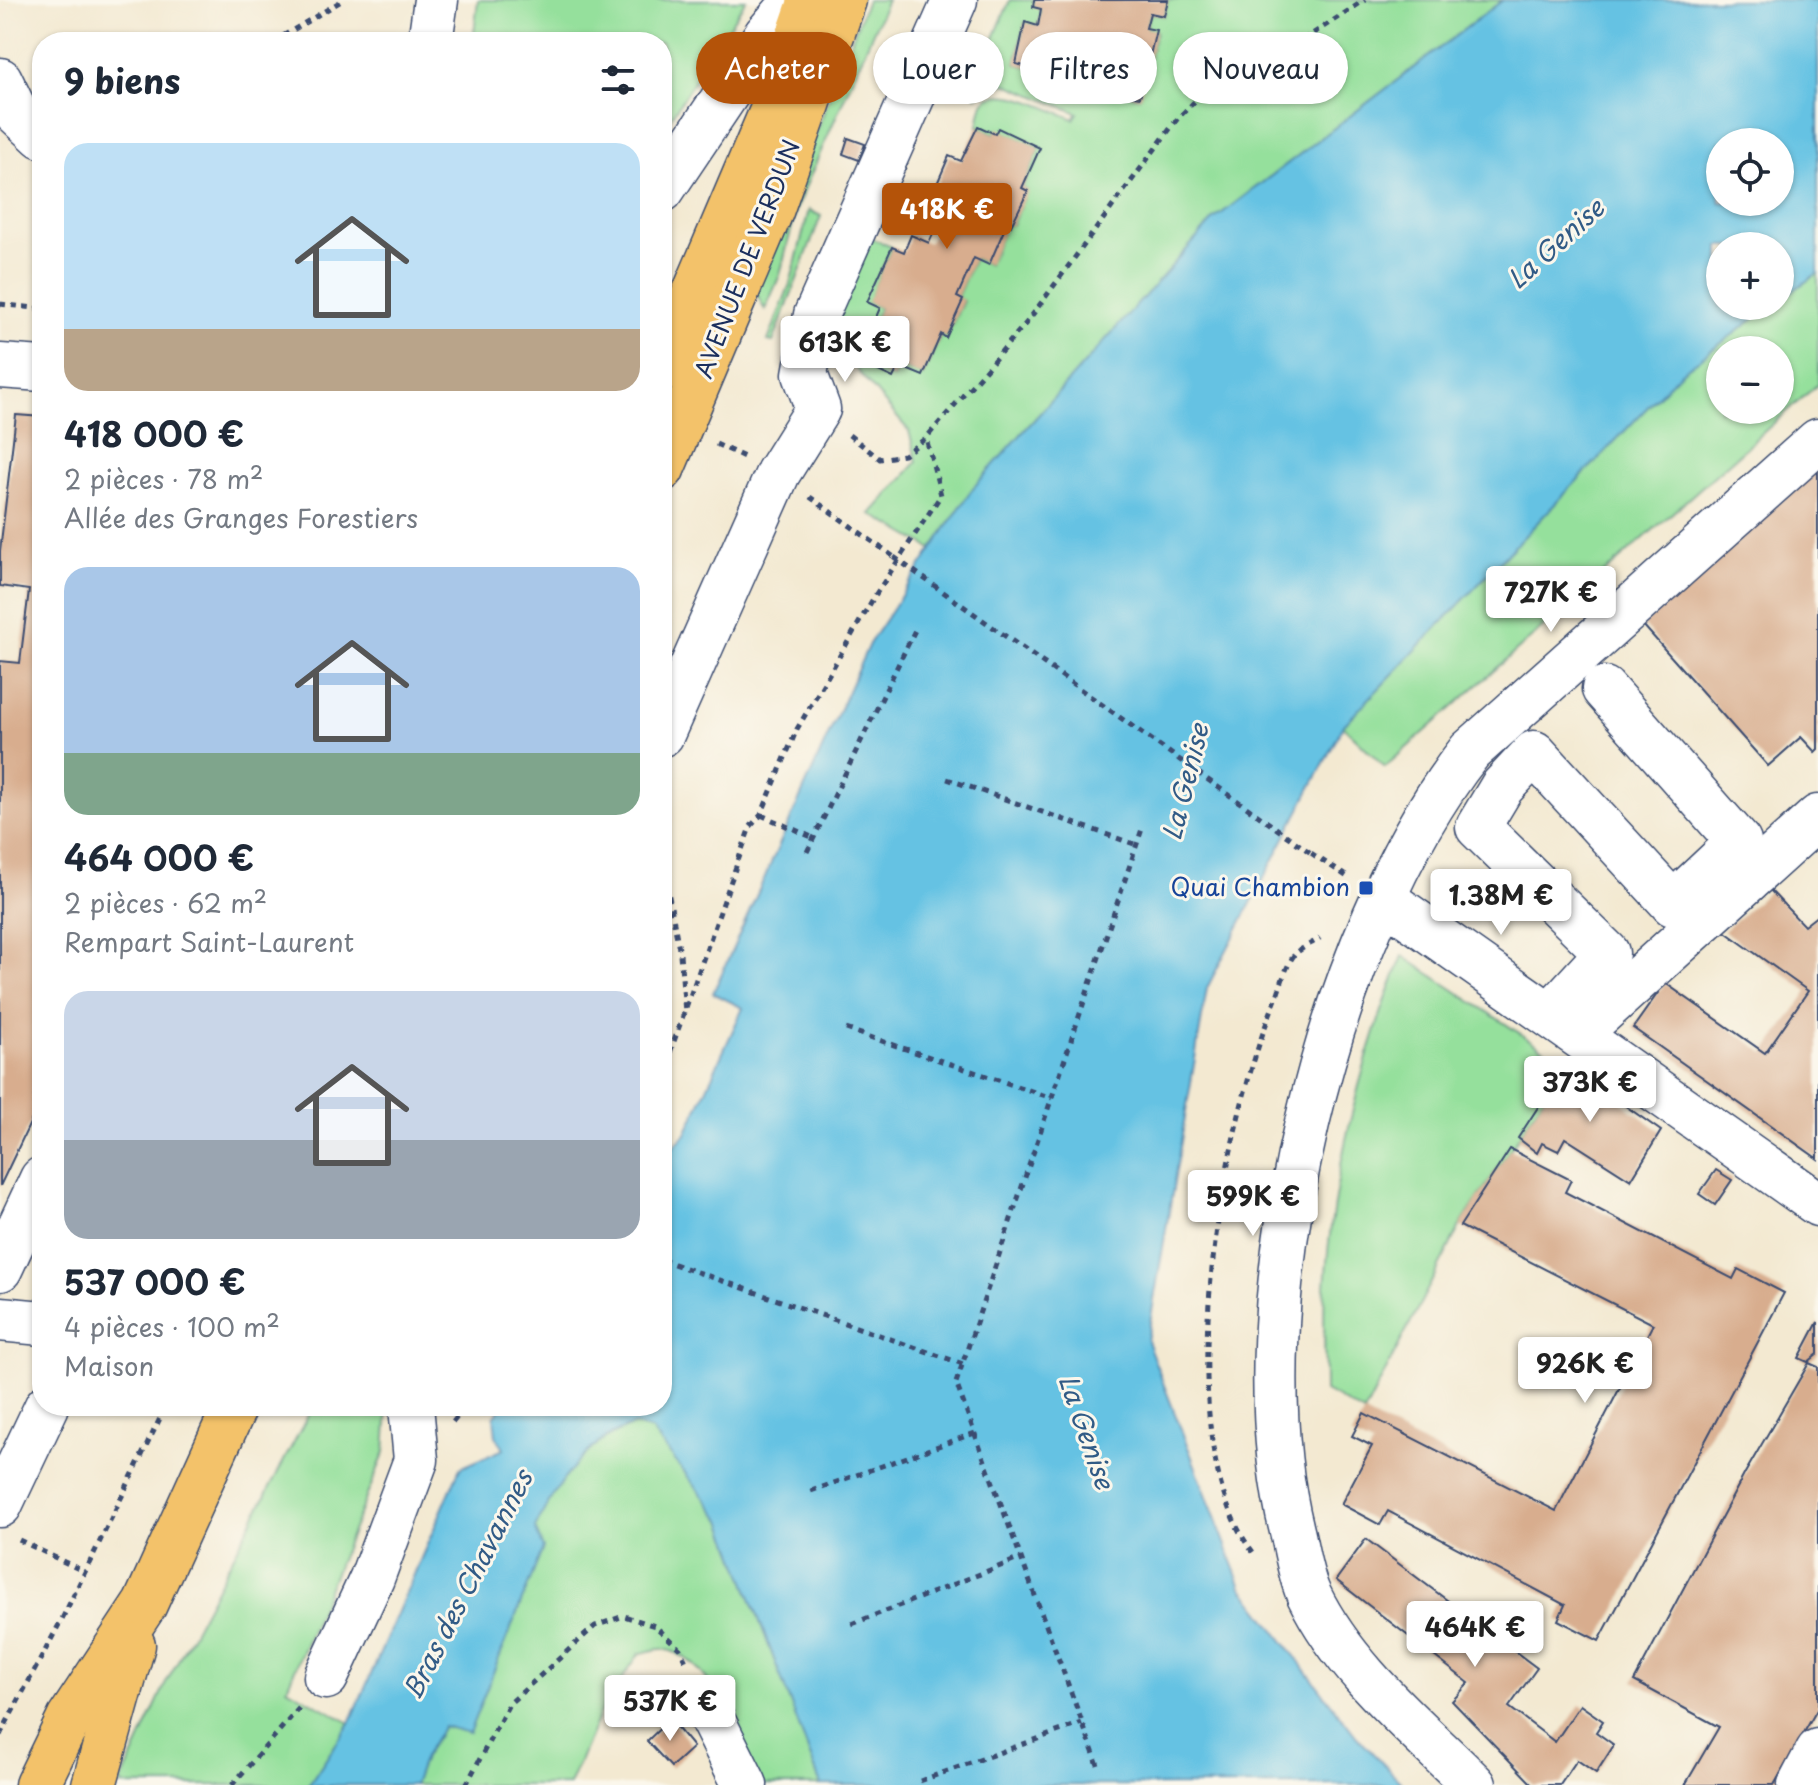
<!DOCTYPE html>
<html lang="fr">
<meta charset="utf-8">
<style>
:root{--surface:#fff;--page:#f2f2f3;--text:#1f2937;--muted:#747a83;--accent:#b45309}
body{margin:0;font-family:"Playpen Sans",sans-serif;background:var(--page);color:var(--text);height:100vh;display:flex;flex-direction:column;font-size:30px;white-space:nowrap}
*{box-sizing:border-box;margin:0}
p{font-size:26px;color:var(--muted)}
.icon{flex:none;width:44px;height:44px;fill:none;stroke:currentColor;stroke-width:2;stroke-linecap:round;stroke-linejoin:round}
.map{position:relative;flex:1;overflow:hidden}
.drawer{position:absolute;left:32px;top:32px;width:640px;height:1384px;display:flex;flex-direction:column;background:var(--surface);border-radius:32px;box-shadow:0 2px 6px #0004}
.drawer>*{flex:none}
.banner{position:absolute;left:696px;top:32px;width:760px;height:72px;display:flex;gap:16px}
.controls{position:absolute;left:1706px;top:128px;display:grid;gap:16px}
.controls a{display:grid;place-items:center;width:88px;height:88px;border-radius:50%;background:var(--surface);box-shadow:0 2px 6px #0004;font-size:40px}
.price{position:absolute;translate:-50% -68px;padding:0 18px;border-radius:8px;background:#fff;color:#222;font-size:26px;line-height:52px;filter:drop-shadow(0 2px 4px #0008)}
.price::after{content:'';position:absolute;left:50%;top:48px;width:24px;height:18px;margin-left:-12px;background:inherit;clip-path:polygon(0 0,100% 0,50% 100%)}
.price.current{background:var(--accent);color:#fff}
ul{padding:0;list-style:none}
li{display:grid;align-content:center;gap:16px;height:424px;padding:0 32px}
li span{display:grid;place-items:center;height:248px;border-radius:24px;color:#555}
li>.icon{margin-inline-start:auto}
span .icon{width:144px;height:144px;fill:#fffc;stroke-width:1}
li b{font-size:34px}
h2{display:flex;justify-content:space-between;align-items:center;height:96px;padding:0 32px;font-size:34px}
.pill{padding:0 28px;border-radius:36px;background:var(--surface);box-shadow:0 2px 6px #0004;font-size:28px;line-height:72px}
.pill.current{background:var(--accent);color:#fff}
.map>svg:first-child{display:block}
.green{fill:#95e09c;stroke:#58887d;stroke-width:2;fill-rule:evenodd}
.water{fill:#65c2e3;stroke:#4078a0;stroke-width:2;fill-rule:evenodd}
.building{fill:#d8ad8e}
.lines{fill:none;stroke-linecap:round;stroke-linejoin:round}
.minor-casing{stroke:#3b4b6f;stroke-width:47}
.major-casing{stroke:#3b4b6f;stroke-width:47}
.path{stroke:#3b4b6f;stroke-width:5;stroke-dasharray:6 6;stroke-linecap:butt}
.minor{stroke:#fff;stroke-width:44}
.major{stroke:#f3c26a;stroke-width:44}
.path-bridge{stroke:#3b4b6f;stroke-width:5;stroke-dasharray:6 6;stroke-linecap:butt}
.transit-dot{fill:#1a4fb4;stroke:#fbf7ec;stroke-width:3}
.labels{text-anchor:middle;stroke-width:6;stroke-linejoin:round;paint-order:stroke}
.street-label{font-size:24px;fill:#1b2f5e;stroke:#fbf7ec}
.transit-label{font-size:24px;fill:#164399;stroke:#fbf7ec;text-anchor:end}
.water-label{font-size:26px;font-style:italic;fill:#315b86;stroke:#fbf7ec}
</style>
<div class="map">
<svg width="1818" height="1785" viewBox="0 0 1818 1785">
<rect width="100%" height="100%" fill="#fbf7ec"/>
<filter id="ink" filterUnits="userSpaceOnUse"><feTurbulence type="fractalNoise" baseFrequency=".0125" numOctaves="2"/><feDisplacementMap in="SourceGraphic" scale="16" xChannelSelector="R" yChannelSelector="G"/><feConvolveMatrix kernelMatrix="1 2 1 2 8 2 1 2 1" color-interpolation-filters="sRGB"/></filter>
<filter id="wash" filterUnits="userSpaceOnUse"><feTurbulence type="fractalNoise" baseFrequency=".006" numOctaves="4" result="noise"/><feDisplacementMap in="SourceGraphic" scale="32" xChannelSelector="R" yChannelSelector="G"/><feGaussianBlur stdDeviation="1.8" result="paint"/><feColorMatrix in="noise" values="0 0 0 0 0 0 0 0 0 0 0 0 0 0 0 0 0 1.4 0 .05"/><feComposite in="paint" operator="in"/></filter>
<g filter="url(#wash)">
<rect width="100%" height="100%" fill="#f3e9d1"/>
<g class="green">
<path d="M 478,0 L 746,0 L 662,131 L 662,42 L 473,42 Z"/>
<path d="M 867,0 L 887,0 L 797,206 L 780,275 L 765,310 L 755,291 Z"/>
<path d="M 1010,0 L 1034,0 L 1041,9 L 1038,26 L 1025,23 L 1016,64 L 1082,80 L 1085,72 L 1100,75 L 1099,89 L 1139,97 L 1156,31 L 1146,28 L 1150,13 L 1164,16 L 1168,0 L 1503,0 L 1213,220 L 973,488 L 932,549 L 871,514 L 917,462 L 909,431 L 845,356 L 820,377 L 861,234 L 892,247 L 868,302 L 880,308 L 857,361 L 893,378 L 899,366 L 923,376 L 941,334 L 946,337 L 963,301 L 957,297 L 974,258 L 989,265 L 1006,224 L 1012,225 L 1027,191 L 1022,188 L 1040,148 L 998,129 L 995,134 L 978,126 C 980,119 980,108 984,102 C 998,82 1056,112 1074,119 L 1078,113 L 1004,83 L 976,96 L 936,66 L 941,55 L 980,71 Z"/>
<path d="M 809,210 L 821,216 L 773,342 L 768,341 L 790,284 Z"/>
<path d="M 1818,273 L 1818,384 L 1385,767 L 1343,726 L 1680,373 L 1772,306 L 1780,306 L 1780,300 ZM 1720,350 L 1780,350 L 1780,410 L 1720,410 Z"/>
<path d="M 1403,956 L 1566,1064 L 1460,1226 L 1364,1413 L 1325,1391 C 1325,1356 1323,1321 1325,1287 C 1332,1178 1361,1056 1403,956 Z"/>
<path d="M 313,1406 L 388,1406 L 385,1452 L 287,1688 L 350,1723 L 309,1785 L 120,1785 L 165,1685 Z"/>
<path d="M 635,1425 L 651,1429 L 722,1520 L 821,1785 L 756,1785 C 737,1742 716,1658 663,1649 C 656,1648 646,1652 639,1654 L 602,1708 L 569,1785 L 414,1785 L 424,1757 L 443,1726 L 469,1732 L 534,1529 C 555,1486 588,1438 635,1425 Z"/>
</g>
<path class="water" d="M 1503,0 L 1818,0 L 1818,273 L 1780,300 L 1780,246 L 1720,246 L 1720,306 L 1772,306 L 1680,373 L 1343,726 L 1207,988 L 1147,1341 L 1242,1587 L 1357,1737 L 1404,1785 L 821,1785 L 722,1520 L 651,1430 L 635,1425 C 588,1438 555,1486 535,1528 L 543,1548 L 469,1733 L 443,1726 L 424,1757 L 414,1785 L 309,1785 L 350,1723 L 460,1468 L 504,1449 L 496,1436 L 494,1417 L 502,1406 L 662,1406 L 662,1149 L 673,1147 L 686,1134 L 743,1008 L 713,993 L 869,644 L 973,488 L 1213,220 ZM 1720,142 L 1780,142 L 1780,202 L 1720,202 Z"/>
<g id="blocks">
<g class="building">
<path d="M 1034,0 L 1168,0 L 1164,16 L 1150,13 L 1146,28 L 1156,30 L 1140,97 L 1098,89 L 1100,75 L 1085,72 L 1083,80 L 1016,64 L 1025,22 L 1038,26 L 1041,9 L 1033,7 Z"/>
<path d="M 978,126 L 995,134 L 998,128 L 1040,148 L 1022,188 L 1028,191 L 1011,226 L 1007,223 L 989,265 L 974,258 L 957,297 L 963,300 L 946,338 L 941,334 L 923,376 L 899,366 L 893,378 L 857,361 L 880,308 L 867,302 L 892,247 L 904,252 L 911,235 L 929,243 L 939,221 L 924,214 L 949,156 L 961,161 Z"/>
<path d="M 848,138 L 865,144 L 859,160 L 843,154 Z"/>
<path d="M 16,415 L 42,417 L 42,1080 L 34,1096 L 42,1098 L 0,1186 L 0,661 L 20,663 L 29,590 L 0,586 L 0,551 Z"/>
<path d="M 1818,467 L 1818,749 L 1815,752 L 1801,737 L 1768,766 L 1643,625 Z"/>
<path d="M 1770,890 L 1804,926 L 1818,915 L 1818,1159 L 1633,1028 L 1665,983 L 1765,1053 L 1808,991 L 1724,931 Z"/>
<path d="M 1566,1064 L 1661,1131 L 1631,1180 L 1565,1138 L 1558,1151 L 1542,1143 L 1537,1153 L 1518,1138 Z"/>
<path d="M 1510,1149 L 1571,1180 L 1565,1192 L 1733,1279 L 1738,1269 L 1784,1293 L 1599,1641 L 1558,1620 L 1565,1605 L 1388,1511 L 1380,1525 L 1341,1504 L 1372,1446 L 1352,1436 L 1364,1413 L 1556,1511 L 1653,1324 L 1460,1226 Z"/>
<path d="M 1716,1170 L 1732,1180 L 1715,1205 L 1699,1194 Z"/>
<path d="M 1818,1322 L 1818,1354 L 1808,1362 L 1799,1358 Z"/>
<path d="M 1809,1363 L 1818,1367 L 1818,1708 L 1774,1785 L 1685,1785 L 1719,1727 L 1634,1681 L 1745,1473 Z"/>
<path d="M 1366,1539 L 1537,1668 L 1509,1707 L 1555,1742 L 1580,1705 L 1603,1721 L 1596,1732 L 1614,1745 L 1596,1773 L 1577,1760 L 1560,1785 L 1533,1785 L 1452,1701 L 1469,1683 L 1336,1580 Z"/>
<path d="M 670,1719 L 693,1747 L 671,1767 L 647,1741 Z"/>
</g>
</g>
</g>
<g filter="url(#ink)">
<use href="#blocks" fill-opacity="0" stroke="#3b4b6f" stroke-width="2"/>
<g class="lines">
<g class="minor-casing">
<g id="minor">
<path d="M 430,42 L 436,0"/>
<path d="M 0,80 L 15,111 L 42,136"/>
<path d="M 662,190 L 766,35 L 796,0"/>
<path d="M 0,366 L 42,369"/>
<path d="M 662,734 L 778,473 L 818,409 L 805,374 L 816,315 L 955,0"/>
<path d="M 1384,899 L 1818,1204"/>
<path d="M 1551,1014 L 1607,953 L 1478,827 L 1502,787 L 1534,753 L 1673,904 L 1739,842 L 1604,689"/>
<path d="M 1579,1033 L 1818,817"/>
<path d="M 0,1269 L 42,1179"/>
<path d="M 0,1319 L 42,1323"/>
<path d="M 0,1505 L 47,1406"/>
<path d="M 326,1677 L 372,1578 L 416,1460 L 411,1406"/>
<path d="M 702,1699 L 745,1785"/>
<path d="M 1474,1785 C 1415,1726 1346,1671 1309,1595 C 1300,1576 1297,1551 1292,1531 C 1236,1306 1328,931 1470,751 L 1818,441"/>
<path d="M 1800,1785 L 1818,1751"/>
</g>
</g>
<g class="major-casing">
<g id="major">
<path d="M 662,369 L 777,99 L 811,0"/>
<path d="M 662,469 L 771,211 L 844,0"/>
<path d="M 37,1785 L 69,1719 L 145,1604 L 235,1406"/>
<path d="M 94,1785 L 133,1645"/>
</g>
</g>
<g class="path">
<path d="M 273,42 L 343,0"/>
<path d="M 0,304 L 42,309"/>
<path d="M 849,435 L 880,459 L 904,455 L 926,438 L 1027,322 L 1178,118 L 1199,97 L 1235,72 L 1289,49 L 1365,0"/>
<path d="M 716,444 L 744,457"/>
<path d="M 810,497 L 894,557"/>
<path d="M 947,779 L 1137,845"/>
<path d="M 761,815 L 814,838"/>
<path d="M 807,852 L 916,628"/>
<path d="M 1311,853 L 1349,878"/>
<path d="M 662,860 L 680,954 L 685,1012"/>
<path d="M 846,1029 L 1052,1098"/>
<path d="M 662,1075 L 750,827 L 761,815 L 797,729 L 874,597 L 941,495 L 926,438"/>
<path d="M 662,1260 L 963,1364"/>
<path d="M 453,1422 L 466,1406"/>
<path d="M 811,1491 L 975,1433"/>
<path d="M 19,1540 L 85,1572"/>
<path d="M 1253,1552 C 1164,1440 1222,1128 1274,1004 C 1280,990 1285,966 1295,954 C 1301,948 1313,943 1320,938"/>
<path d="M 852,1624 L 1021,1558"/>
<path d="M 0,1735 L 62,1619 L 166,1406"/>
<path d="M 1098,1765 L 956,1383 L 1142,829"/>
<path d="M 920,1781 L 1082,1723"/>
<path d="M 232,1785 L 300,1707"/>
<path d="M 466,1785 L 509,1704 L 595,1626 L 624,1616 L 655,1626 L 680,1649 L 686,1662"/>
</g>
<use href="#minor" class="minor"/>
<use href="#major" class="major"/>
<path class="path-bridge" d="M 894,557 L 1311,853"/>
</g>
</g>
<rect class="transit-dot" x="1358" y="880" width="16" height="16" rx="4"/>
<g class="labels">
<g class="street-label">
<text transform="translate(748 259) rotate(-69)" y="8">AVENUE DE VERDUN</text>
</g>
<g class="transit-label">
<text x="1350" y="896">Quai Chambion</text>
</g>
<g class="water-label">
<text transform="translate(1556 244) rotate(-42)" y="9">La Genise</text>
<text transform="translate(1186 782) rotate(-76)" y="9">La Genise</text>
<text transform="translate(1086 1432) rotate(71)" y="9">La Genise</text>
<text transform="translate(468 1585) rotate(-63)" y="9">Bras des Chavannes</text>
</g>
</g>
</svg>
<div class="controls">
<a><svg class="icon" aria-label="locate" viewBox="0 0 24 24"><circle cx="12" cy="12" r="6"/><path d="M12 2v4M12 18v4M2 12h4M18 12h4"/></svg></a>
<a>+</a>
<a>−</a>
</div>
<b class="price current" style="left:947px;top:251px">418K €</b>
<b class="price" style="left:845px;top:384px">613K €</b>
<b class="price" style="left:1551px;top:634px">727K €</b>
<b class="price" style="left:1501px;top:937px">1.38M €</b>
<b class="price" style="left:1590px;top:1124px">373K €</b>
<b class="price" style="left:1253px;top:1238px">599K €</b>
<b class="price" style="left:1585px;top:1405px">926K €</b>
<b class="price" style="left:1475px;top:1669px">464K €</b>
<b class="price" style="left:670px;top:1743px">537K €</b>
<div class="banner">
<a class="pill current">Acheter</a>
<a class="pill">Louer</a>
<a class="pill">Filtres</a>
<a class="pill">Nouveau</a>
</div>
<section class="drawer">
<h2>9 biens<svg class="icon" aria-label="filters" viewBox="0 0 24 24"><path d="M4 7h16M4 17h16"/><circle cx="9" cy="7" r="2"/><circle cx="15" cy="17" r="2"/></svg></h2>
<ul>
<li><span style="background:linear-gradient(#bfe0f5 75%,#b9a48a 0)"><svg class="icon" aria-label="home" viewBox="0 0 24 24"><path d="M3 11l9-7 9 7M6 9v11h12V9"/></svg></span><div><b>418 000 €</b><p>2 pièces · 78 m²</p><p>Allée des Granges Forestiers</p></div></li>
<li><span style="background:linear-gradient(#a9c7e8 75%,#7fa58c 0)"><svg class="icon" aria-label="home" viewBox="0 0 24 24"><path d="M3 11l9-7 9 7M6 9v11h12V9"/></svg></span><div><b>464 000 €</b><p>2 pièces · 62 m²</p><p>Rempart Saint-Laurent</p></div></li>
<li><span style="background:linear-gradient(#c9d6e8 60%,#9aa5b1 0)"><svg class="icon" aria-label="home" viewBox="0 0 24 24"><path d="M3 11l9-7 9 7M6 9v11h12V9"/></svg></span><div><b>537 000 €</b><p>4 pièces · 100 m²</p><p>Maison</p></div></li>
</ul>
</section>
</div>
